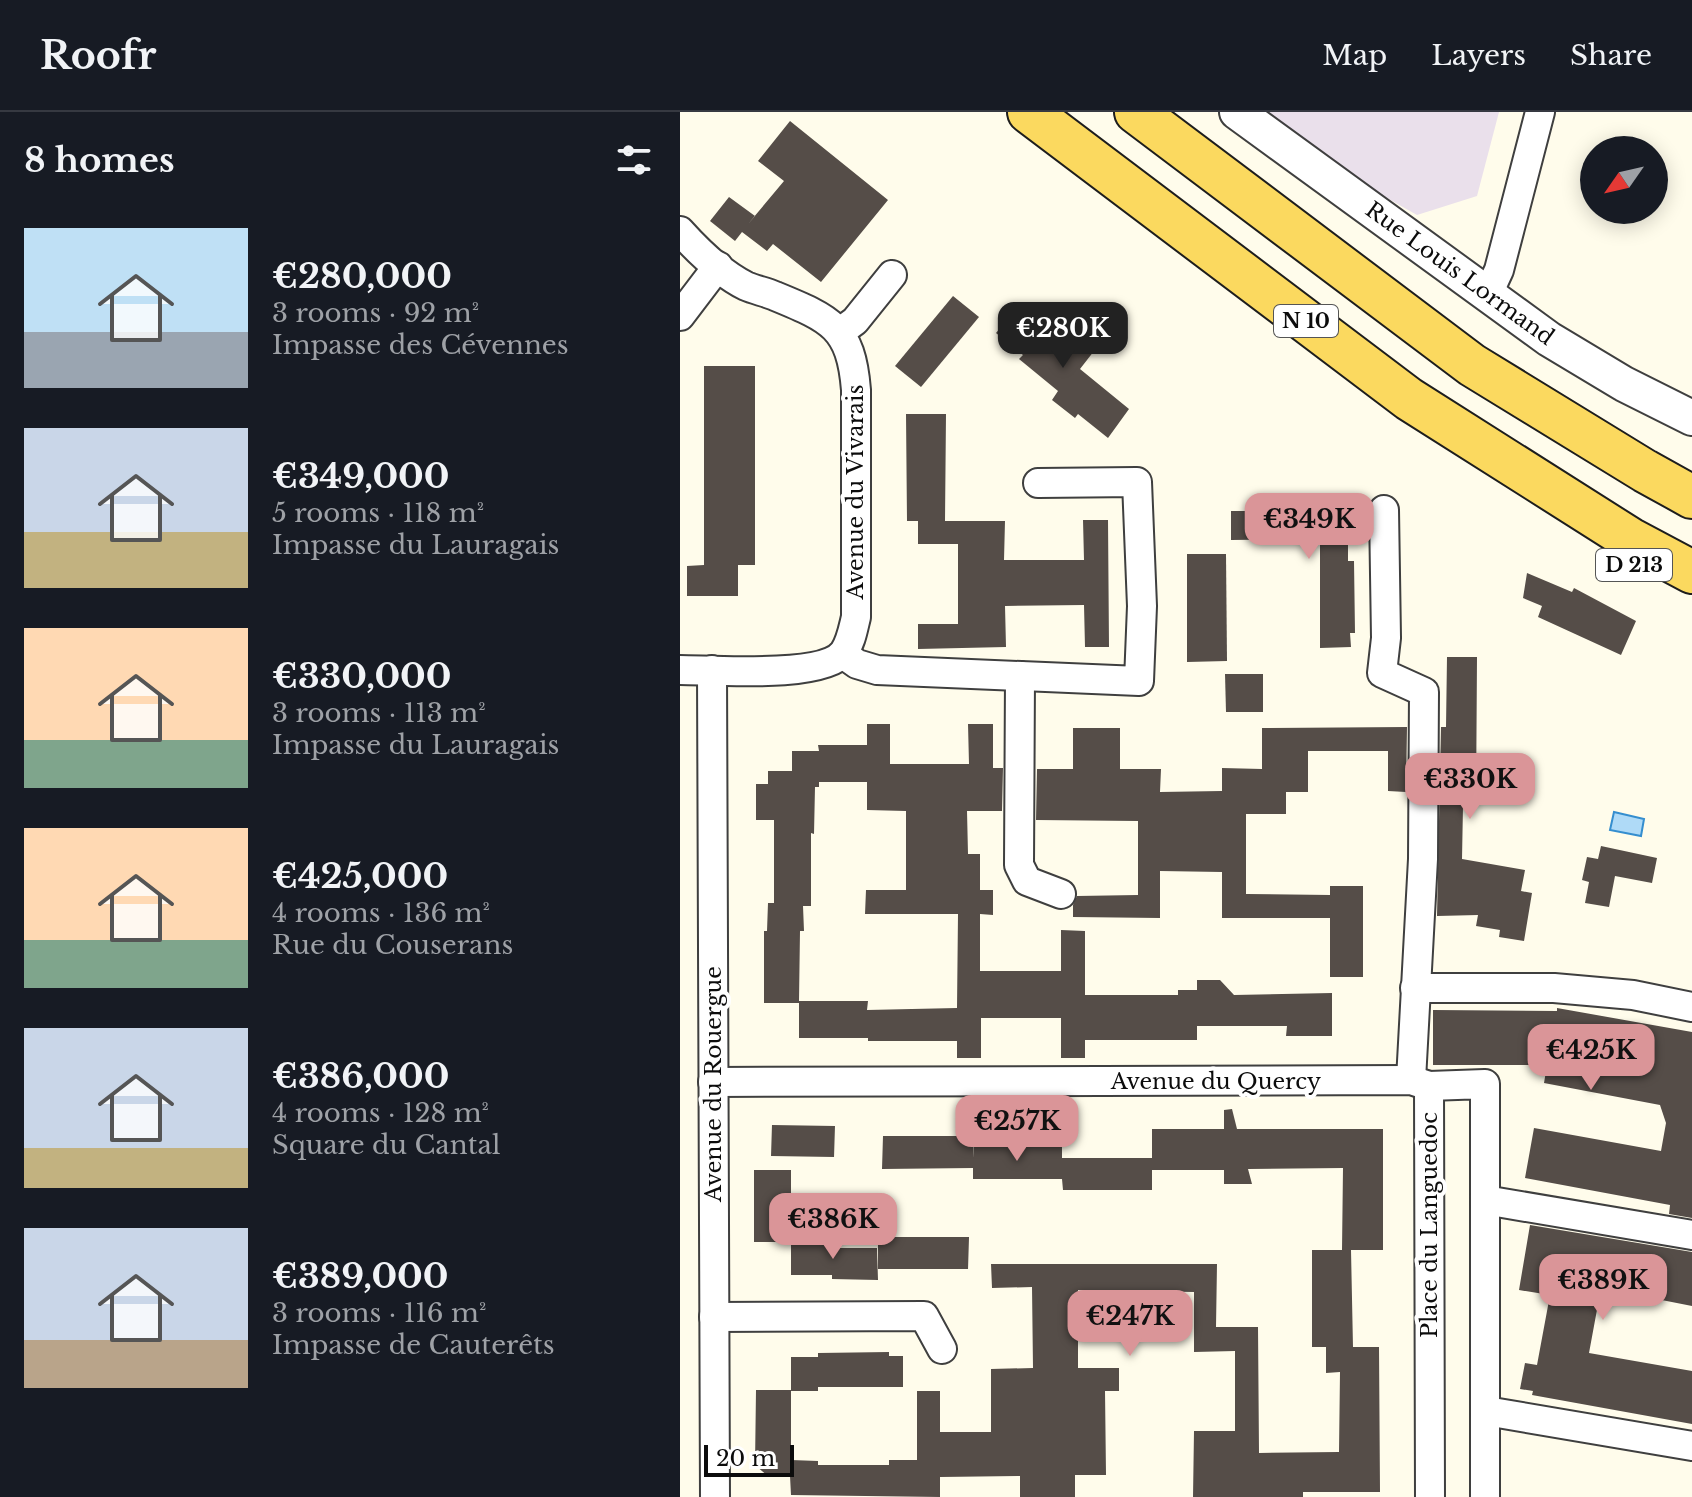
<!DOCTYPE html>
<meta charset="utf-8">
<style>
:root{--surface:#171b24;--page:#242831;--text:#f1f3f6;--muted:#9ea1a6;--line:#363941;--accent:#da9598}
body{margin:0;font-family:"Libre Baskerville",serif;background:var(--page);color:var(--text);height:100vh;display:flex;flex-direction:column;font-size:30px;white-space:nowrap}
*{box-sizing:border-box;margin:0}
p{font-size:26px;color:var(--muted)}
.icon{flex:none;width:44px;height:44px;fill:none;stroke:currentColor;stroke-width:2;stroke-linecap:round;stroke-linejoin:round}
.map{position:relative;flex:1;overflow:hidden}
.panel{display:flex;flex-direction:column;background:var(--surface);width:680px}
.panel>*{flex:none}
.needle{width:52px;rotate:236deg}
.controls{position:absolute;left:900px;top:24px;display:grid;gap:16px}
.controls a{display:grid;place-items:center;width:88px;height:88px;border-radius:50%;background:var(--surface);box-shadow:0 4px 20px #0003;font-size:40px}
.scale{position:absolute;left:24px;bottom:20px;width:90px;box-sizing:border-box;padding-left:8px;border:4px solid #0c0c0c;border-top:0;font-size:22px;line-height:28px;white-space:nowrap;color:#0c0c0c;-webkit-text-stroke:6px #fff;paint-order:stroke}
.price{position:absolute;translate:-50% -68px;padding:0 18px;border-radius:16px;background:var(--accent);color:#111;font-size:26px;line-height:52px;filter:drop-shadow(0 2px 4px #0008)}
.price::after{content:'';position:absolute;left:50%;top:48px;width:24px;height:18px;margin-left:-12px;background:inherit;clip-path:polygon(0 0,100% 0,50% 100%)}
.price.current{background:#222;color:#fff}
ul{padding:0;list-style:none}
li{display:flex;align-items:center;gap:24px;height:200px;padding:0 24px}
li span{display:grid;place-items:center;flex:none;width:224px;height:160px;border-radius:0px;color:#555}
li>.icon{margin-inline-start:auto}
span .icon{width:96px;height:96px;fill:#fffc;stroke-width:1}
li b{font-size:34px}
h2{display:flex;justify-content:space-between;align-items:center;height:96px;padding:0 24px;font-size:34px}
header{display:flex;align-items:center;gap:48px;box-sizing:border-box;height:112px;padding:0 40px;background:var(--surface);border-bottom:2px solid var(--line)}
header strong{font-size:38px}
nav{display:flex;gap:44px;margin-inline-start:auto;font-size:28px}
main{display:flex;flex:1;min-height:0}
.map>svg:first-child{display:block}
.industrial{fill:#eae0eb}
.water{fill:#afdaf7;stroke:#358ecf;stroke-width:2}
.building{fill:#554d48;fill-rule:evenodd}
.lines{fill:none;stroke-linecap:round;stroke-linejoin:round}
.minor-casing{stroke:#3f3f3f;stroke-width:32}
.tertiary-casing{stroke:#3f3f3f;stroke-width:38}
.primary-casing{stroke:#1d1d1d;stroke-width:46}
.minor{stroke:#fff;stroke-width:28}
.tertiary{stroke:#fff;stroke-width:34}
.primary{stroke:#fbd95f;stroke-width:42}
.labels{text-anchor:middle;stroke-width:8;stroke-linejoin:round;paint-order:stroke}
.shield{fill:#fff;stroke:#555;stroke-width:2}
.shield-label{font-size:20px;font-weight:bold;fill:#0c0c0c}
.street-label{font-size:22px;fill:#0c0c0c;stroke:#fff}
</style>
<header>
<strong>Roofr</strong>
<nav><a>Map</a><a>Layers</a><a>Share</a></nav>
</header>
<main>
<section class="panel">
<h2>8 homes<svg class="icon" aria-label="filters" viewBox="0 0 24 24"><path d="M4 7h16M4 17h16"/><circle cx="9" cy="7" r="2"/><circle cx="15" cy="17" r="2"/></svg></h2>
<ul>
<li><span style="background:linear-gradient(#bfe0f5 65%,#9aa5b1 0)"><svg class="icon" aria-label="home" viewBox="0 0 24 24"><path d="M3 11l9-7 9 7M6 9v11h12V9"/></svg></span><div><b>€280,000</b><p>3 rooms · 92 m²</p><p>Impasse des Cévennes</p></div></li>
<li><span style="background:linear-gradient(#c9d6e8 65%,#c2b280 0)"><svg class="icon" aria-label="home" viewBox="0 0 24 24"><path d="M3 11l9-7 9 7M6 9v11h12V9"/></svg></span><div><b>€349,000</b><p>5 rooms · 118 m²</p><p>Impasse du Lauragais</p></div></li>
<li><span style="background:linear-gradient(#ffd9b3 70%,#7fa58c 0)"><svg class="icon" aria-label="home" viewBox="0 0 24 24"><path d="M3 11l9-7 9 7M6 9v11h12V9"/></svg></span><div><b>€330,000</b><p>3 rooms · 113 m²</p><p>Impasse du Lauragais</p></div></li>
<li><span style="background:linear-gradient(#ffd9b3 70%,#7fa58c 0)"><svg class="icon" aria-label="home" viewBox="0 0 24 24"><path d="M3 11l9-7 9 7M6 9v11h12V9"/></svg></span><div><b>€425,000</b><p>4 rooms · 136 m²</p><p>Rue du Couserans</p></div></li>
<li><span style="background:linear-gradient(#c9d6e8 75%,#c2b280 0)"><svg class="icon" aria-label="home" viewBox="0 0 24 24"><path d="M3 11l9-7 9 7M6 9v11h12V9"/></svg></span><div><b>€386,000</b><p>4 rooms · 128 m²</p><p>Square du Cantal</p></div></li>
<li><span style="background:linear-gradient(#c9d6e8 70%,#b9a48a 0)"><svg class="icon" aria-label="home" viewBox="0 0 24 24"><path d="M3 11l9-7 9 7M6 9v11h12V9"/></svg></span><div><b>€389,000</b><p>3 rooms · 116 m²</p><p>Impasse de Cauterêts</p></div></li>
</ul>
</section>
<div class="map">
<svg width="1012" height="1385" viewBox="0 0 1012 1385">
<rect width="100%" height="100%" fill="#fffceb"/>
<path class="industrial" d="M 555,0 L 819,0 L 797,84 L 737,103 Z"/>
<path class="water" d="M 934,700 L 964,707 L 961,724 L 930,718 Z"/>
<g class="building">
<path d="M 110,9 L 208,88 L 141,170 L 93,132 L 87,139 L 62,120 L 55,129 L 30,109 L 49,85 L 75,104 L 68,112 L 104,69 L 78,49 Z"/>
<path d="M 273,184 L 299,205 L 241,275 L 215,254 Z"/>
<path d="M 339,194 L 378,224 L 385,216 L 414,239 L 400,257 L 449,297 L 428,326 L 398,302 L 395,306 L 372,288 L 378,279 L 339,247 L 343,243 L 316,221 Z"/>
<path d="M 24,254 L 75,254 L 75,453 L 58,453 L 58,484 L 7,484 L 7,454 L 24,453 Z"/>
<path d="M 226,302 L 266,302 L 265,409 L 325,409 L 324,448 L 404,448 L 403,408 L 428,408 L 429,535 L 405,535 L 404,493 L 325,494 L 326,535 L 238,537 L 238,512 L 278,512 L 278,432 L 238,432 L 238,409 L 227,409 Z"/>
<path d="M 568,392 L 640,392 L 640,423 L 668,423 L 668,449 L 674,449 L 675,521 L 670,521 L 671,535 L 640,536 L 640,427 L 551,428 L 551,399 L 569,399 Z"/>
<path d="M 507,442 L 546,442 L 547,549 L 507,550 Z"/>
<path d="M 847,461 L 892,480 L 894,476 L 956,509 L 941,543 L 858,505 L 862,494 L 843,486 Z"/>
<path d="M 767,545 L 797,545 L 796,694 L 783,694 L 782,747 L 845,758 L 841,779 L 852,781 L 844,829 L 819,825 L 820,818 L 796,814 L 798,803 L 757,804 L 761,615 L 766,615 Z"/>
<path d="M 545,562 L 583,562 L 583,600 L 546,600 Z"/>
<path d="M 187,612 L 210,612 L 210,652 L 289,652 L 288,612 L 313,612 L 313,656 L 323,656 L 322,699 L 287,699 L 288,742 L 300,742 L 300,778 L 313,778 L 313,803 L 300,802 L 300,859 L 381,859 L 381,818 L 405,819 L 405,883 L 498,883 L 498,878 L 517,878 L 517,868 L 540,868 L 554,883 L 652,881 L 652,924 L 606,924 L 607,914 L 517,914 L 517,928 L 405,928 L 405,946 L 381,946 L 381,906 L 301,906 L 301,946 L 277,946 L 277,929 L 188,929 L 188,926 L 119,926 L 119,891 L 84,891 L 84,819 L 87,819 L 88,791 L 94,791 L 94,708 L 76,708 L 76,672 L 88,672 L 88,659 L 112,659 L 112,639 L 139,639 L 138,633 L 187,633 ZM 139,670 L 187,670 L 187,698 L 226,699 L 226,778 L 186,778 L 185,802 L 278,802 L 277,896 L 187,898 L 188,889 L 119,889 L 120,819 L 124,819 L 123,794 L 131,794 L 131,721 L 134,722 L 135,675 L 139,675 Z"/>
<path d="M 727,615 L 726,680 L 708,679 L 708,639 L 628,639 L 628,680 L 606,680 L 606,702 L 566,702 L 566,782 L 650,783 L 650,774 L 683,774 L 683,865 L 650,865 L 650,806 L 542,806 L 542,760 L 480,759 L 480,806 L 393,805 L 393,793 L 397,784 L 458,783 L 458,709 L 356,708 L 357,657 L 393,657 L 393,616 L 440,616 L 440,657 L 481,657 L 480,680 L 542,679 L 542,656 L 582,657 L 582,616 Z"/>
<path d="M 921,734 L 977,746 L 972,771 L 935,764 L 929,795 L 905,791 L 909,770 L 902,768 L 907,745 L 918,747 Z"/>
<path d="M 877,896 L 1012,920 L 1012,1106 L 989,1102 L 990,1093 L 845,1066 L 854,1016 L 981,1039 L 986,1011 L 980,993 L 864,971 L 867,953 L 753,953 L 753,898 L 877,899 Z"/>
<path d="M 552,997 L 557,1017 L 703,1017 L 703,1138 L 662,1138 L 671,1138 L 673,1235 L 699,1235 L 700,1380 L 623,1380 L 623,1385 L 513,1385 L 514,1319 L 555,1319 L 555,1239 L 514,1240 L 514,1180 L 398,1178 L 398,1256 L 439,1256 L 439,1279 L 425,1279 L 426,1363 L 395,1363 L 395,1385 L 340,1385 L 340,1364 L 260,1365 L 260,1385 L 111,1383 L 110,1364 L 89,1365 L 75,1353 L 76,1278 L 111,1278 L 111,1245 L 138,1245 L 138,1241 L 209,1240 L 209,1244 L 223,1244 L 223,1275 L 138,1275 L 138,1279 L 111,1279 L 111,1348 L 138,1349 L 138,1353 L 209,1353 L 209,1348 L 237,1348 L 237,1279 L 260,1279 L 260,1320 L 311,1320 L 311,1257 L 353,1256 L 352,1175 L 312,1176 L 311,1152 L 537,1152 L 536,1215 L 578,1215 L 579,1341 L 659,1340 L 660,1260 L 646,1261 L 646,1235 L 632,1235 L 632,1138 L 662,1138 L 663,1056 L 568,1057 L 572,1072 L 544,1072 L 544,1058 L 472,1058 L 472,1017 L 544,1017 L 544,998 Z"/>
<path d="M 92,1013 L 155,1014 L 154,1045 L 91,1044 Z"/>
<path d="M 203,1024 L 293,1024 L 294,1046 L 294,1035 L 382,1035 L 382,1046 L 472,1046 L 472,1078 L 383,1078 L 382,1067 L 293,1067 L 293,1056 L 202,1057 Z"/>
<rect x="74" y="1058" width="37" height="72"/>
<path d="M 850,1113 L 1012,1140 L 1012,1194 L 921,1176 L 909,1241 L 1012,1259 L 1012,1312 L 852,1283 L 853,1279 L 840,1277 L 845,1251 L 857,1253 L 870,1183 L 839,1178 Z"/>
<path d="M 198,1125 L 289,1125 L 288,1157 L 198,1157 Z"/>
<path d="M 111,1128 L 152,1128 L 152,1136 L 197,1136 L 198,1168 L 152,1167 L 152,1163 L 111,1163 Z"/>
</g>
<g class="lines">
<g class="minor-casing">
<g id="minor">
<path d="M 0,119 C 18,139 42,162 66,174 C 75,178 86,180 95,184 C 151,207 171,215 176,278 L 176,505 C 173,517 171,530 164,540 C 144,567 34,558 0,558"/>
<path d="M 808,182 L 819,158 L 860,0"/>
<path d="M 0,204 L 38,154"/>
<path d="M 160,220 L 175,209 L 212,163"/>
<path d="M 704,398 L 706,526 L 702,561 L 744,580 L 743,747 L 731,968"/>
<path d="M 163,542 L 177,552 L 197,558 L 459,569 L 462,494 L 457,370 L 358,371"/>
<path d="M 32,558 L 35,1385"/>
<path d="M 340,564 L 339,753 L 347,769 L 381,782"/>
<path d="M 735,876 L 874,876 L 953,883 L 1012,895"/>
<path d="M 33,970 L 731,968 L 749,974 L 805,972 L 805,1385"/>
<path d="M 749,974 L 750,1385"/>
<path d="M 805,1088 L 1012,1123"/>
<path d="M 34,1205 L 244,1204 L 262,1237"/>
<path d="M 806,1299 L 1012,1334"/>
</g>
</g>
<g class="tertiary-casing">
<path id="tertiary" d="M 557,0 L 869,227 L 944,272 L 1012,306"/>
</g>
<g class="primary-casing">
<g id="primary">
<path d="M 349,0 L 729,287 L 950,427 L 1012,460"/>
<path d="M 456,0 L 792,253 L 965,359 L 1012,385"/>
</g>
</g>
<use href="#minor" class="minor"/>
<use href="#tertiary" class="tertiary"/>
<use href="#primary" class="primary"/>
</g>
<g class="labels">
<g class="shield">
<rect x="594" y="193" width="64" height="32" rx="6"/>
<rect x="916" y="437" width="76" height="32" rx="6"/>
</g>
<g class="shield-label">
<text x="626" y="216">N 10</text>
<text x="954" y="460">D 213</text>
</g>
<g class="street-label">
<text transform="translate(780 161) rotate(36)" y="8">Rue Louis Lormand</text>
<text transform="translate(175 380) rotate(-90)" y="8">Avenue du Vivarais</text>
<text x="536" y="977">Avenue du Quercy</text>
<text transform="translate(33 972) rotate(-90)" y="8">Avenue du Rouergue</text>
<text transform="translate(749 1113) rotate(-90)" y="8">Place du Languedoc</text>
</g>
</g>
</svg>
<div class="controls">
<a><svg class="needle" viewBox="-14 -14 28 28"><path d="M0-13l5 13h-10z" fill="#e53935"/><path d="M0 13l5-13h-10z" fill="#9ea1a6"/></svg></a>
</div>
<div class="scale">20 m</div>
<b class="price current" style="left:383px;top:258px">€280K</b>
<b class="price" style="left:629px;top:449px">€349K</b>
<b class="price" style="left:790px;top:709px">€330K</b>
<b class="price" style="left:911px;top:980px">€425K</b>
<b class="price" style="left:337px;top:1051px">€257K</b>
<b class="price" style="left:153px;top:1149px">€386K</b>
<b class="price" style="left:923px;top:1210px">€389K</b>
<b class="price" style="left:450px;top:1246px">€247K</b>
</div>
</main>
